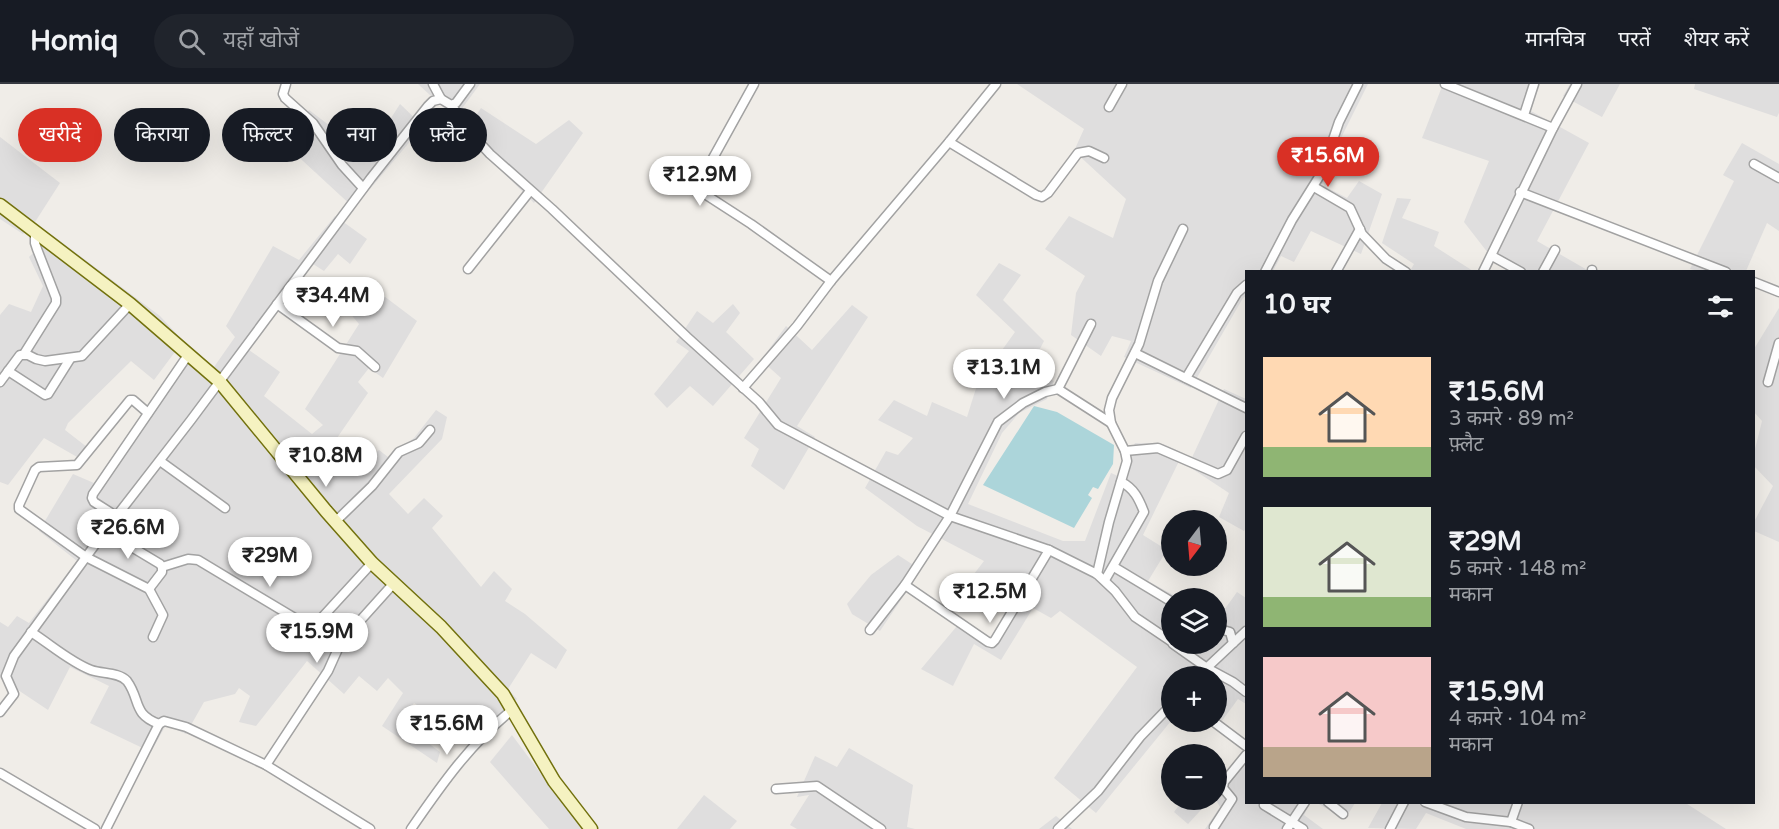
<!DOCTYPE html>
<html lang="hi">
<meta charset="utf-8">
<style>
:root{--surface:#171b24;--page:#20242c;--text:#f1f3f6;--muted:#9ea1a6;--line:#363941;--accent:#d93025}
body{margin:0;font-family:"Varela Round","Noto Sans Devanagari",sans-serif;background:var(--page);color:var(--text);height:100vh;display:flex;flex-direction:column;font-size:22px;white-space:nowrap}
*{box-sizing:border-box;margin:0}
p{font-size:20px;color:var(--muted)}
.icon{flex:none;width:33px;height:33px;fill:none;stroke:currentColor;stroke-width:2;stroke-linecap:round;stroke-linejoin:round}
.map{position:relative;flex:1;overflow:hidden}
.drawer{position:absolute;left:1245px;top:186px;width:510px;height:534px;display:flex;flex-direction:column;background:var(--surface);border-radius:0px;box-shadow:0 6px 24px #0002}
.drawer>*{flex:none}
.top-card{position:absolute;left:18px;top:24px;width:570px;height:54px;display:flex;gap:12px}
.needle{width:39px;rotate:196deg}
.buttons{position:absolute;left:1161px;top:426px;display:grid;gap:12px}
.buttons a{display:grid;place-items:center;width:66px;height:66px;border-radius:50%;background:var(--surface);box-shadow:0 6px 24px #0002;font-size:30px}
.price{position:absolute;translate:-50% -51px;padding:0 14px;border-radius:21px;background:#fff;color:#222;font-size:20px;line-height:39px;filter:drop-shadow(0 2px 3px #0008)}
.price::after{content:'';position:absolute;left:50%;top:36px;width:18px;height:14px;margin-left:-9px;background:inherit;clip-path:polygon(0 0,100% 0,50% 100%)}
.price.current{background:var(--accent);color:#fff}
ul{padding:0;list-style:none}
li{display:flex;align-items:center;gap:18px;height:150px;padding:0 18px}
li span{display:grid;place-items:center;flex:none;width:168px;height:120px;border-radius:0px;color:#555}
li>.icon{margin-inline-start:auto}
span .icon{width:72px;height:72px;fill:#fffc;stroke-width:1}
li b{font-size:26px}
h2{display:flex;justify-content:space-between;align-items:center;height:72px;padding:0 18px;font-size:26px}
.pill{padding:0 21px;border-radius:27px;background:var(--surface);box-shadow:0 6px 24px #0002;font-size:21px;line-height:54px}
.pill.current{background:var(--accent);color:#fff}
header{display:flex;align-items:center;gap:36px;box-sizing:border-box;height:84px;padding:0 30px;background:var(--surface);border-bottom:2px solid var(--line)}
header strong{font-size:28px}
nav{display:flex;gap:33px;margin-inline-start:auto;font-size:21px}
.search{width:420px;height:54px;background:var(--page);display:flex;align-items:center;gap:15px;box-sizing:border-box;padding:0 21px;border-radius:33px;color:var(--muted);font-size:22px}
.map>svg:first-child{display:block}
.residential{fill:#dfdede}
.water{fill:#acd5da}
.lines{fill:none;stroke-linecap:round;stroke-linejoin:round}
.street-casing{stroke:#a2a2a2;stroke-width:11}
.secondary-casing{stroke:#72710d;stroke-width:15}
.street{stroke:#fff;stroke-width:8}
.secondary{stroke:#f5f2c1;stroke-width:12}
</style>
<header>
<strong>Homiq</strong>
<div class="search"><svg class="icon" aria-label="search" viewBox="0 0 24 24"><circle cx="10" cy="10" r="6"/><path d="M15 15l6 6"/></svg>यहाँ खोजें</div>
<nav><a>मानचित्र</a><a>परतें</a><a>शेयर करें</a></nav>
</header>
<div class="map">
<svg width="1779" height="745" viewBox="0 0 1779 745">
<rect width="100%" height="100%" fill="#f0ede8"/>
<g class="residential">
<path d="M 418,0 L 480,0 L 455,34 Z"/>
<path d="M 1017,0 L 1368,0 L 1336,64 L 1322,101 L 1347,114 L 1359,97 L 1382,110 L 1361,170 L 1311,147 L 1294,178 L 1281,172 L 1273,187 L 1246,188 L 1246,212 L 1243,214 L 1191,304 L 1124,273 L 1131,257 L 1112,252 L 1101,272 L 1071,251 L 1076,209 L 1085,192 L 1045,165 L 1069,132 L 1113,154 L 1126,115 L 1074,67 L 1084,45 Z"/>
<path d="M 1443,0 L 1540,0 L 1531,27 L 1589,59 L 1537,157 L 1589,187 L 1513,187 L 1495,178 L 1464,138 L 1489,77 L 1422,54 Z"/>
<path d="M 1570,0 L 1620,0 L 1602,33 L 1563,12 Z"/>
<path d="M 1695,0 L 1779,0 L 1779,29 L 1777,33 L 1694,5 Z"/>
<path d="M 400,20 L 423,42 L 354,124 L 290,65 L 279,71 L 254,48 L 263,38 L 288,51 L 309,26 L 338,48 L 346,42 L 372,64 Z"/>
<path d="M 481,24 L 536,60 L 569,36 L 583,49 L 534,119 L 464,50 Z"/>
<path d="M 0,53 L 60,99 L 35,138 L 23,150 L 0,135 Z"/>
<path d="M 1742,59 L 1779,80 L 1779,147 L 1767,139 L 1746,187 L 1698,187 L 1690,185 L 1734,97 L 1723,91 Z"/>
<path d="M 1397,114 L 1411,115 L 1402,134 L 1439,148 L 1434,162 L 1473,187 L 1410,187 L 1414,180 L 1382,159 Z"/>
<path d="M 335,132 L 367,155 L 350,180 L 338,170 L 324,187 L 313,180 L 249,266 L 280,288 L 264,312 L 312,350 L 323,341 L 305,325 L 359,240 L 349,228 L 372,203 L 417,237 L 383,294 L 369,284 L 358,298 L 368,309 L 337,354 L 363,378 L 379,366 L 388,373 L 414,354 L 436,326 L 447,333 L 442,355 L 389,410 L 408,430 L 424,414 L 443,432 L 432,444 L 481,503 L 494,487 L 512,505 L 505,517 L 525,530 L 567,566 L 556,585 L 531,569 L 508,605 L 517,615 L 469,659 L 414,619 L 401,638 L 440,668 L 437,679 L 382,642 L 403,609 L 388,594 L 377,607 L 359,592 L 344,610 L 307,577 L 256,642 L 239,638 L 250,612 L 239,604 L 235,610 L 204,618 L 186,650 L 166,641 L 151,668 L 90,639 L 109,602 L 70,583 L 48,626 L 0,594 L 0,538 L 8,543 L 17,532 L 29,539 L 77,477 L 39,447 L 73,390 L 94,399 L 165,297 L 191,264 L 214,283 L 235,253 L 226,242 L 273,162 L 299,176 Z"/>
<path d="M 52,151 L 160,232 L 183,257 L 154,296 L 131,277 L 68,339 L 65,346 L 92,367 L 84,377 L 44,354 L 8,401 L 0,398 L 0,231 L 9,220 L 31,228 L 43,202 L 29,173 Z"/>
<path d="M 999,179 L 1021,191 L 1003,216 L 1044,257 L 1029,286 L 1054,297 L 1047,315 L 1019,329 L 1002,349 L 968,420 L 1063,457 L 1085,457 L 1111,389 L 1118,392 L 1135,359 L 1163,360 L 1183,369 L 1143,451 L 1167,466 L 1148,497 L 1179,514 L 1172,514 L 1172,560 L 1216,560 L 1217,536 L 1237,508 L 1246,514 L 1246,559 L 1245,561 L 1246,562 L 1246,620 L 1238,615 L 1216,645 L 1206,638 L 1216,638 L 1216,592 L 1172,592 L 1171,637 L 1096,729 L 1054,694 L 1137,583 L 1060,527 L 1051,534 L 1033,524 L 1001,576 L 974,560 L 953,602 L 921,585 L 962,536 L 992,554 L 1025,496 L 1012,490 L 999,506 L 974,490 L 984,477 L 917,442 L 865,404 L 886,367 L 898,371 L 913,354 L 878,336 L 894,316 L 927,332 L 932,318 L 967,333 L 977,301 L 1015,248 L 976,211 Z"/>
<path d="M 733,220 L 740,229 L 726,248 L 754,275 L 713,322 L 690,302 L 667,324 L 654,310 L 689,267 L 676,258 L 697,227 L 713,239 Z"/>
<path d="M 852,221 L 868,233 L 797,342 L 815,353 L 784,406 L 751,382 L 759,365 L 744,354 L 781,294 L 761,276 L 786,242 L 812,266 Z"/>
<path d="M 1779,224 L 1779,458 L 1754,447 L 1754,438 L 1773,402 L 1754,382 L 1754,369 L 1762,337 L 1754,328 L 1754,265 Z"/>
<path d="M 1224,305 L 1246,315 L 1246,444 L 1244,447 L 1219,433 L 1229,409 L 1188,382 Z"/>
<path d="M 898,471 L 921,486 L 880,547 L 852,530 L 847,520 L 871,491 Z"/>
<path d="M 512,651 L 582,745 L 549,745 L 490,678 Z"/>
<path d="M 1246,663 L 1246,718 L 1310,719 L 1304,731 L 1323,745 L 1205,745 L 1220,723 L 1216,716 L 1217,694 L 1221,695 Z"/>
<path d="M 849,664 L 913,701 L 907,743 L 915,745 L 797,745 L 790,741 L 809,711 L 797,713 L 815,672 L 837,683 Z"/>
<path d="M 704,711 L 737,737 L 730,745 L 677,745 Z"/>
<path d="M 1183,716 L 1210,716 L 1188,740 L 1174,728 Z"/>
<path d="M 1684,718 L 1726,745 L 1466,745 L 1426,729 L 1416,745 L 1368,744 L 1382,719 Z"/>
<path d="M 1317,719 L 1355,719 L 1345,735 Z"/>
<path d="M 1056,732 L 1072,745 L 1039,745 Z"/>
</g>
<path class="water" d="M 1034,322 L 1057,328 L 1114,361 L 1113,380 L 1098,405 L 1093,403 L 1088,411 L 1092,414 L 1074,444 L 983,401 Z"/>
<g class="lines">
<g class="street-casing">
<g id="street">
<path d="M 286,0 L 283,10 L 285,14 L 313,39 L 342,81 L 363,104"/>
<path d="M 433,0 L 441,15"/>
<path d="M 754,0 L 697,103 L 700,107 L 751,140 L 831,197"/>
<path d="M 1445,0 L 1553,44"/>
<path d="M 451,21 L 478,57 L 490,70 L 552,125 L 687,253 L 759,318 L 778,341 L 950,432 L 1049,466 L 1097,490 L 1115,507 L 1135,533 L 1172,558"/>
<path d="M 1109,23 L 1122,0"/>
<path d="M 1524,31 L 1534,0"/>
<path d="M 949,58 L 1036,111 L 1042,113 L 1048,109 L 1078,69 L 1089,67 L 1104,74"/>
<path d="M 1754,80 L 1779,94"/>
<path d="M 1314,103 L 1350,124 L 1362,150 L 1386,175 L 1406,188"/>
<path d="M 1520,108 L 1726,188"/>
<path d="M 1492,172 L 1521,188"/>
<path d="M 468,185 L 530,107"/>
<path d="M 1265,188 L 1292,136 L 1322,88 L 1339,38 L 1358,0"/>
<path d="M 1336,188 L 1360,145"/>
<path d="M 1483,188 L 1553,44 L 1577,0"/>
<path d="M 1543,188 L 1555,166"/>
<path d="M 1592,188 L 1592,186"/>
<path d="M 1754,198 L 1779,208"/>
<path d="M 277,220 L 338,264 L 357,267 L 375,283"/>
<path d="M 1135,269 L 1246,324"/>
<path d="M 24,270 L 56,219 L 56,214 L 37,165 L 35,159 L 35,149"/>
<path d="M 8,287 L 45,311 L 48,310 L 70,275"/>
<path d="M 1186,294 L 1237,209 L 1246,201"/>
<path d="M 0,298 L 20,271 L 28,271 L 36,275 L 45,277 L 82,272 L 130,220"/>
<path d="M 1768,298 L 1779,259"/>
<path d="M 743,304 L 797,242 L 831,197 L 949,58 L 996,0"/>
<path d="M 1058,305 L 1091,240"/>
<path d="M 148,329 L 133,316 L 130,316 L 77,381 L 39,383 L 35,386 L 19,421 L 19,425 L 86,473 L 149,505 L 163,531 L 153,553"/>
<path d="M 1125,367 L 1158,364 L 1218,390 L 1227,386 L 1246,352"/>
<path d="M 160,377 L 225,424"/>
<path d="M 116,432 L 94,418 L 92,414 L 93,410 L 188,271"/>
<path d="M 335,438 L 372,402 L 399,368 L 419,359 L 430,346"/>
<path d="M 105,447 L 160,480 L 162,483 L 162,488 L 149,505"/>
<path d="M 162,483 L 188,475 L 198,476 L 303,539 L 313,541 L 317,539 L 372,479"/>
<path d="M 1114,483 L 1172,518"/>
<path d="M 1097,490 L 1109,438 L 1127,377 L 1125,367 L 1111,339 L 1109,326 L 1112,314 L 1139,260 L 1158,197 L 1183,145"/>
<path d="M 1105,496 L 1144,428 C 1139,415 1134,404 1121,398"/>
<path d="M 905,501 L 988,558 L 992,559 L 995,556 L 1049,466"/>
<path d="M 1216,544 L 1230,548 L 1233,559"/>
<path d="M 870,546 L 905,501 L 950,432 L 998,338 L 1023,319 L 1045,308 L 1058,305 L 1111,339"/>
<path d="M 31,548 C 50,560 70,578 91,586 C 102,590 119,588 127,597 C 141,616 132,630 159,640"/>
<path d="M 1173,560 L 1207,584 L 1233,598 L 1246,608"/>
<path d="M 1198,592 L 1246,547"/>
<path d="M 0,628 L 14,610 L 6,592 L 14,572 L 105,447 L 191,336 L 371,94 L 428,22 L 433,17 L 441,15 L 451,21 L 456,19 L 470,0"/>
<path d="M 1214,638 L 1246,662"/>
<path d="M 266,681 L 328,587 L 341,558 L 394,499"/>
<path d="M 0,689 L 95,745"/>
<path d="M 776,705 L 817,702 L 881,745"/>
<path d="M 1328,718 L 1343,730"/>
<path d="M 1425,718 L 1466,733 L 1511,738 L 1529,745"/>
<path d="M 1264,721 L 1303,745"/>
<path d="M 1511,738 L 1518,718"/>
<path d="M 1214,743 L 1232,715 L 1223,704 L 1224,698 L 1246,671"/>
<path d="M 106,745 L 159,640 L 164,637 L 186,643 L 266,681 L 370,745"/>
<path d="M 411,745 C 442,700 470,660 513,625"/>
<path d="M 1058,745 L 1098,707 L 1140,653 L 1172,620"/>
<path d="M 1287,745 L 1305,718"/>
<path d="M 1390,745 L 1404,718"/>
</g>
</g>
<g class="secondary-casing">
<path id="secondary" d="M 0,121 L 130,220 L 219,297 L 326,427 L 372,479 L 441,543 L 503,610 L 554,697 L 591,745"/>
</g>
<use href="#street" class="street"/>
<use href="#secondary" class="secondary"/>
</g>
</svg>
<div class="buttons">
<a><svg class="needle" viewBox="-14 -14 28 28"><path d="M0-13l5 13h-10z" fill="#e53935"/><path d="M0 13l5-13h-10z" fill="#9ea1a6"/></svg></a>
<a><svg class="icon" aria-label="layers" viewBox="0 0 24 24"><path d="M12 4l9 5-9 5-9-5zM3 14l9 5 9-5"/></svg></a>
<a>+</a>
<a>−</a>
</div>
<b class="price current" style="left:1328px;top:104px">₹15.6M</b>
<b class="price" style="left:700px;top:123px">₹12.9M</b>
<b class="price" style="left:333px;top:244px">₹34.4M</b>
<b class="price" style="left:1004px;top:316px">₹13.1M</b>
<b class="price" style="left:326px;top:404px">₹10.8M</b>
<b class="price" style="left:128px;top:476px">₹26.6M</b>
<b class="price" style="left:270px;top:504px">₹29M</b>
<b class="price" style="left:990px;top:540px">₹12.5M</b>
<b class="price" style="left:317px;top:580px">₹15.9M</b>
<b class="price" style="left:447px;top:672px">₹15.6M</b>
<div class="top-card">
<a class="pill current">खरीदें</a>
<a class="pill">किराया</a>
<a class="pill">फ़िल्टर</a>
<a class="pill">नया</a>
<a class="pill">फ़्लैट</a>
</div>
<section class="drawer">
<h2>10 घर<svg class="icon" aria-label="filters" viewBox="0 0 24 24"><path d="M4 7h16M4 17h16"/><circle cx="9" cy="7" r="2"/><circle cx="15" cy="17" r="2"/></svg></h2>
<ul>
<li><span style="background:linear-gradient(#ffd9b3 75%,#8fb573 0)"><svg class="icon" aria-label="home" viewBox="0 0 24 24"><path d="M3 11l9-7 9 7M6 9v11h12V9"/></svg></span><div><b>₹15.6M</b><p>3 कमरे · 89 m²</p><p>फ़्लैट</p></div></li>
<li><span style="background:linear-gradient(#dfe7d0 75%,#8fb573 0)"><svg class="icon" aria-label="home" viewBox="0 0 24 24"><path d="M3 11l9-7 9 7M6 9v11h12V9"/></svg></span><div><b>₹29M</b><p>5 कमरे · 148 m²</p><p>मकान</p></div></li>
<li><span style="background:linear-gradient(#f6c9c9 75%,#b9a48a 0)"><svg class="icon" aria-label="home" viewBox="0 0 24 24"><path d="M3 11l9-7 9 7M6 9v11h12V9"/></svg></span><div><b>₹15.9M</b><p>4 कमरे · 104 m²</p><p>मकान</p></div></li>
</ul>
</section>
</div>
